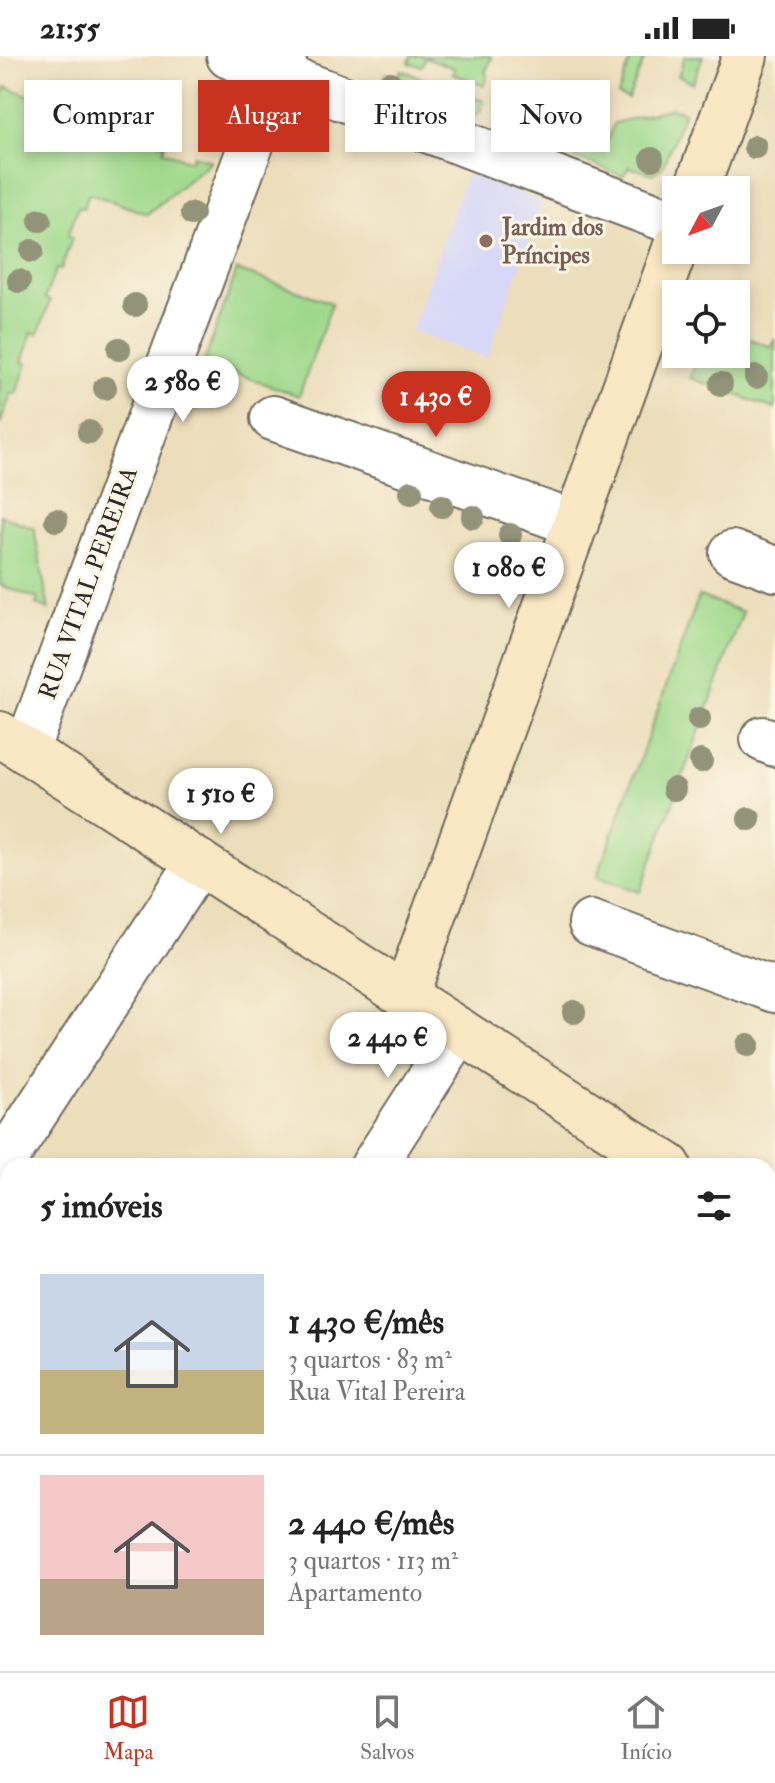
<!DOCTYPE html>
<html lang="pt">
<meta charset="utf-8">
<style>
:root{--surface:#fff;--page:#f6f6f6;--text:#222;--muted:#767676;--line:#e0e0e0;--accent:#c8321e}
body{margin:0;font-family:"IM FELL Double Pica",serif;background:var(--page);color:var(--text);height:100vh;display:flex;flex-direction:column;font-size:30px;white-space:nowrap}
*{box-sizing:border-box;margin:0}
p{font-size:26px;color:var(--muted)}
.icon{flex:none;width:44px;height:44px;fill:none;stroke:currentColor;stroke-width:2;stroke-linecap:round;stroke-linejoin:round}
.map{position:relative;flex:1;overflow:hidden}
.sheet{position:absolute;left:0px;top:1102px;width:776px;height:514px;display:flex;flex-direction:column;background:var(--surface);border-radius:24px 24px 0 0;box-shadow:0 4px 12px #0003}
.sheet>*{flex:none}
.hud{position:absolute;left:24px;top:24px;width:728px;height:72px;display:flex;gap:16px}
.needle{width:52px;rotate:229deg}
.tools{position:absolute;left:662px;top:120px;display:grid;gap:16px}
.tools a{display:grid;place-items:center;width:88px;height:88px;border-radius:0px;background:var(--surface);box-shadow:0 4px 12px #0003;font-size:40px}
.price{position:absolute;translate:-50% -68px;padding:0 18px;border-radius:28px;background:#fff;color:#222;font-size:26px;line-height:52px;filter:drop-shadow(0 2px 4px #0008)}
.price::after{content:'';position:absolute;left:50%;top:48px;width:24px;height:18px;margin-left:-12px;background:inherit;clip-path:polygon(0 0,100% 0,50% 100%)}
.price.on{background:var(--accent);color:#fff}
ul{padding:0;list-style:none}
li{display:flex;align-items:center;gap:24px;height:200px;padding:0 40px}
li+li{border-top:2px solid var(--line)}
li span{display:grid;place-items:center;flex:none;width:224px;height:160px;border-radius:0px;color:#555}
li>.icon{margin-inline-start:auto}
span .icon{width:96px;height:96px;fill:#fffc;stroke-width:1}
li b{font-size:34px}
h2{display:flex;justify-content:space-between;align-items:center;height:96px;padding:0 40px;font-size:34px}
.chip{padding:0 28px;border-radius:0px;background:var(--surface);box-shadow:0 4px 12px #0003;font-size:28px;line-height:72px}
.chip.on{background:var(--accent);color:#fff}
.status{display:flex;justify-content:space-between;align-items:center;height:56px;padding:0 40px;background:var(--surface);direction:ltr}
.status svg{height:22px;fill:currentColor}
.dock{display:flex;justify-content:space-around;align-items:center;height:112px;border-top:2px solid var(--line);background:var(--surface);font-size:22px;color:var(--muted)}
.dock a{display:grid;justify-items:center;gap:4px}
.dock .on{color:var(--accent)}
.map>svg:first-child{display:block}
.built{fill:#d7d7f8}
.green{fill:#9ed88b;stroke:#64825b;stroke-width:2}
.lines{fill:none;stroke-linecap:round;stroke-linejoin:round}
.street-casing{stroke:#6f6a5d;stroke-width:48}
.secondary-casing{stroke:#6f6a5d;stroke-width:48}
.street{stroke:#fff;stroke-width:44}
.secondary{stroke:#fae7c3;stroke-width:44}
.tree{fill:#929379}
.education-dot{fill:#8d6e63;stroke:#fcf5e5;stroke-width:3}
.labels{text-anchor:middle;stroke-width:6;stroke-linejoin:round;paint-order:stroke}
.education-label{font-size:24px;font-weight:bold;fill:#785e54;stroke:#fcf5e5;text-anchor:start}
.street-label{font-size:24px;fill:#2b2b2b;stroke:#fcf5e5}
</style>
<div class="status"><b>21:55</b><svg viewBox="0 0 49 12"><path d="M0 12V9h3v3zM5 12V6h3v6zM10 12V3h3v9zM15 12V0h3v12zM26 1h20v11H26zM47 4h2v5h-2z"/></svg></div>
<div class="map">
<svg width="775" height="1615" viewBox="0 0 775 1615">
<rect width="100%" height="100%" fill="#fcf5e5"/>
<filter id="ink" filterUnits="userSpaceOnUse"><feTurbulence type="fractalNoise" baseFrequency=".0125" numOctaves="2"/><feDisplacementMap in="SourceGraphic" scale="16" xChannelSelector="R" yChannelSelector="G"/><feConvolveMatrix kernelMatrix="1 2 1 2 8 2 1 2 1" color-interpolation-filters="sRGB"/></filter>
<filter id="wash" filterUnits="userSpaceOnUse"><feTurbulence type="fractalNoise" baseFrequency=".006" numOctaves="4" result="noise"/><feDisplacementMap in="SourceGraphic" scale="32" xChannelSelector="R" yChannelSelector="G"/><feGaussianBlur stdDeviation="1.8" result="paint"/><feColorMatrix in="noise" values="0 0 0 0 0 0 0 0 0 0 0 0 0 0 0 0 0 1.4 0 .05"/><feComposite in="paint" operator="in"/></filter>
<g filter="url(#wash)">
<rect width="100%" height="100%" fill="#ecdebb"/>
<path class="built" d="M 466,118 L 543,145 L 487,302 L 411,275 Z"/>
<g class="green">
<path d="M 411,0 L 489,0 L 492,1 L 485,17 L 488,19 L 484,30 L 453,18 L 454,12 L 425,1 L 422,10 L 409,7 Z"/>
<path d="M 632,0 L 646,0 L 628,43 L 618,39 Z"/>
<path d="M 685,0 L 703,0 L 693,27 L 678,20 Z"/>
<path d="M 401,14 L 484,45 L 480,56 L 469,63 L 381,33 L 386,18 L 398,21 Z"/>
<path d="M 6,31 L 39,43 L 37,50 L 66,60 L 69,54 L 101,66 L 100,72 L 129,83 L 132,76 L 165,89 L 163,95 L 191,105 L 193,99 L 211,105 L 147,158 L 89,137 L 83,152 L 78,151 L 68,180 L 72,182 L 61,214 L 56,213 L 45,242 L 50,245 L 38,278 L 32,276 L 22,306 L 27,308 L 16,338 L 11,337 L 0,369 L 0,36 L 4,37 Z"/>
<path d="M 672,52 L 684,56 L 662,112 L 653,118 L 629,111 L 623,120 L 548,91 L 559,71 L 607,85 L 614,67 Z"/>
<path d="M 237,214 L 332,247 L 299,340 L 204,306 Z"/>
<path d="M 736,278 L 771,291 L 775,283 L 775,353 L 690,322 L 699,298 L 736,298 Z"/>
<path d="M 0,459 L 34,472 L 49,554 L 36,549 L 38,543 L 0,529 Z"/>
<path d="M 699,540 L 743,556 L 640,836 L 597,821 Z"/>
</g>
</g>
<g filter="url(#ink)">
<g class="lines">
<g class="street-casing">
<g id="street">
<path d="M 229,0 L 676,167"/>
<path d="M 273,362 L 576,468"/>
<path d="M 732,497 L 775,513"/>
<path d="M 763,683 L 775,688"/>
<path d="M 26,695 L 284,0"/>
<path d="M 591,867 L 775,934"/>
<path d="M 373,1110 L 460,975"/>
<path d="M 0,1111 L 199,806"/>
<path d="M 0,1278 L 8,1284"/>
<path d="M 501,1608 L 512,1615"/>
<path d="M 44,1615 L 48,1608"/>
</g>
</g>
<g class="secondary-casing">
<g id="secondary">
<path d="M 696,134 L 745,0"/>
<path d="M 0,678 L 669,1110"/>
<path d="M 405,940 L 676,190"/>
<path d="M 768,1174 L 775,1179"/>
</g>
</g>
<use href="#street" class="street"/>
<use href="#secondary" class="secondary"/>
</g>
<g class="tree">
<circle cx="390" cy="27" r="12"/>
<circle cx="579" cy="55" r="12"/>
<circle cx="526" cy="75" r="12"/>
<circle cx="45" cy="78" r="12"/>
<circle cx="583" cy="82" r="12"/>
<circle cx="755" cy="91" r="12"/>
<circle cx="652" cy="103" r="12"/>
<circle cx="192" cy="158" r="12"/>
<circle cx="40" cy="164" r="12"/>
<circle cx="32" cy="195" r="12"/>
<circle cx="19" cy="225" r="12"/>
<circle cx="135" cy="249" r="12"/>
<circle cx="119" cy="293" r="12"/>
<circle cx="756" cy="321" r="12"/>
<circle cx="721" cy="328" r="12"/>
<circle cx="105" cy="332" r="12"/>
<circle cx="89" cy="376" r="12"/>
<circle cx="411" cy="436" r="12"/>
<circle cx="442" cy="450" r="12"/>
<circle cx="473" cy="461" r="12"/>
<circle cx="56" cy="464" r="12"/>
<circle cx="510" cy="479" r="12"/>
<circle cx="699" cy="663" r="12"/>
<circle cx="701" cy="705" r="12"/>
<circle cx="674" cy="733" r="12"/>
<circle cx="749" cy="763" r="12"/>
<circle cx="574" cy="956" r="12"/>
<circle cx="748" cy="989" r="12"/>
</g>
</g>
<circle class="education-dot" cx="486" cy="185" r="8"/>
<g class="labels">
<g class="education-label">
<text x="502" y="179">Jardim dos<tspan x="502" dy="28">Príncipes</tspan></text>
</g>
<g class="street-label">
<text transform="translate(88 527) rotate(-70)" y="8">RUA VITAL PEREIRA</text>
</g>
</g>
</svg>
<div class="tools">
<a><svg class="needle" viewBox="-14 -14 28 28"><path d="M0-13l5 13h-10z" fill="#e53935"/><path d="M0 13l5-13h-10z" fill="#767676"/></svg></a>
<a><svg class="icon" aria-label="locate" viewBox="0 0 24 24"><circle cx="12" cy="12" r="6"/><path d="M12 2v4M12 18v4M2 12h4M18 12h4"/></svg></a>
</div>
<b class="price" style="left:183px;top:368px">2 580 €</b>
<b class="price on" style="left:436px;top:383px">1 430 €</b>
<b class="price" style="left:509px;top:554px">1 080 €</b>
<b class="price" style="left:221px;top:780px">1 510 €</b>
<b class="price" style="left:388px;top:1024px">2 440 €</b>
<div class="hud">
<a class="chip">Comprar</a>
<a class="chip on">Alugar</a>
<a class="chip">Filtros</a>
<a class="chip">Novo</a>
</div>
<section class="sheet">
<h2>5 imóveis<svg class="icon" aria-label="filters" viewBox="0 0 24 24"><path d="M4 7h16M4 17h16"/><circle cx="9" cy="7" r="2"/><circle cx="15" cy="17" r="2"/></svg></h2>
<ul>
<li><span style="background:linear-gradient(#c9d6e8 60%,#c2b280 0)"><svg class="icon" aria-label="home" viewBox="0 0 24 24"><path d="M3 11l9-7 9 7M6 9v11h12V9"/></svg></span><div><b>1 430 €/mês</b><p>3 quartos · 83 m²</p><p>Rua Vital Pereira</p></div></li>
<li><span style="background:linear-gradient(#f6c9c9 65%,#b9a48a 0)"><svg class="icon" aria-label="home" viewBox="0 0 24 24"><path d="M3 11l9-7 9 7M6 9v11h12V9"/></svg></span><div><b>2 440 €/mês</b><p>3 quartos · 113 m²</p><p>Apartamento</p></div></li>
</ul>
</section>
</div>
<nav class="dock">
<a class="on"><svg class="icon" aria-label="map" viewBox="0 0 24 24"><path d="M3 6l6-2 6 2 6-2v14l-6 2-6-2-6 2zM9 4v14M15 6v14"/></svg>Mapa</a>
<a><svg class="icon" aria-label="saved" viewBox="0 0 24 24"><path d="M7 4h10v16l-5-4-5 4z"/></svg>Salvos</a>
<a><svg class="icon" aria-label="home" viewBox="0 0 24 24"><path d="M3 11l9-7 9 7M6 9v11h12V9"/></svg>Início</a>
</nav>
